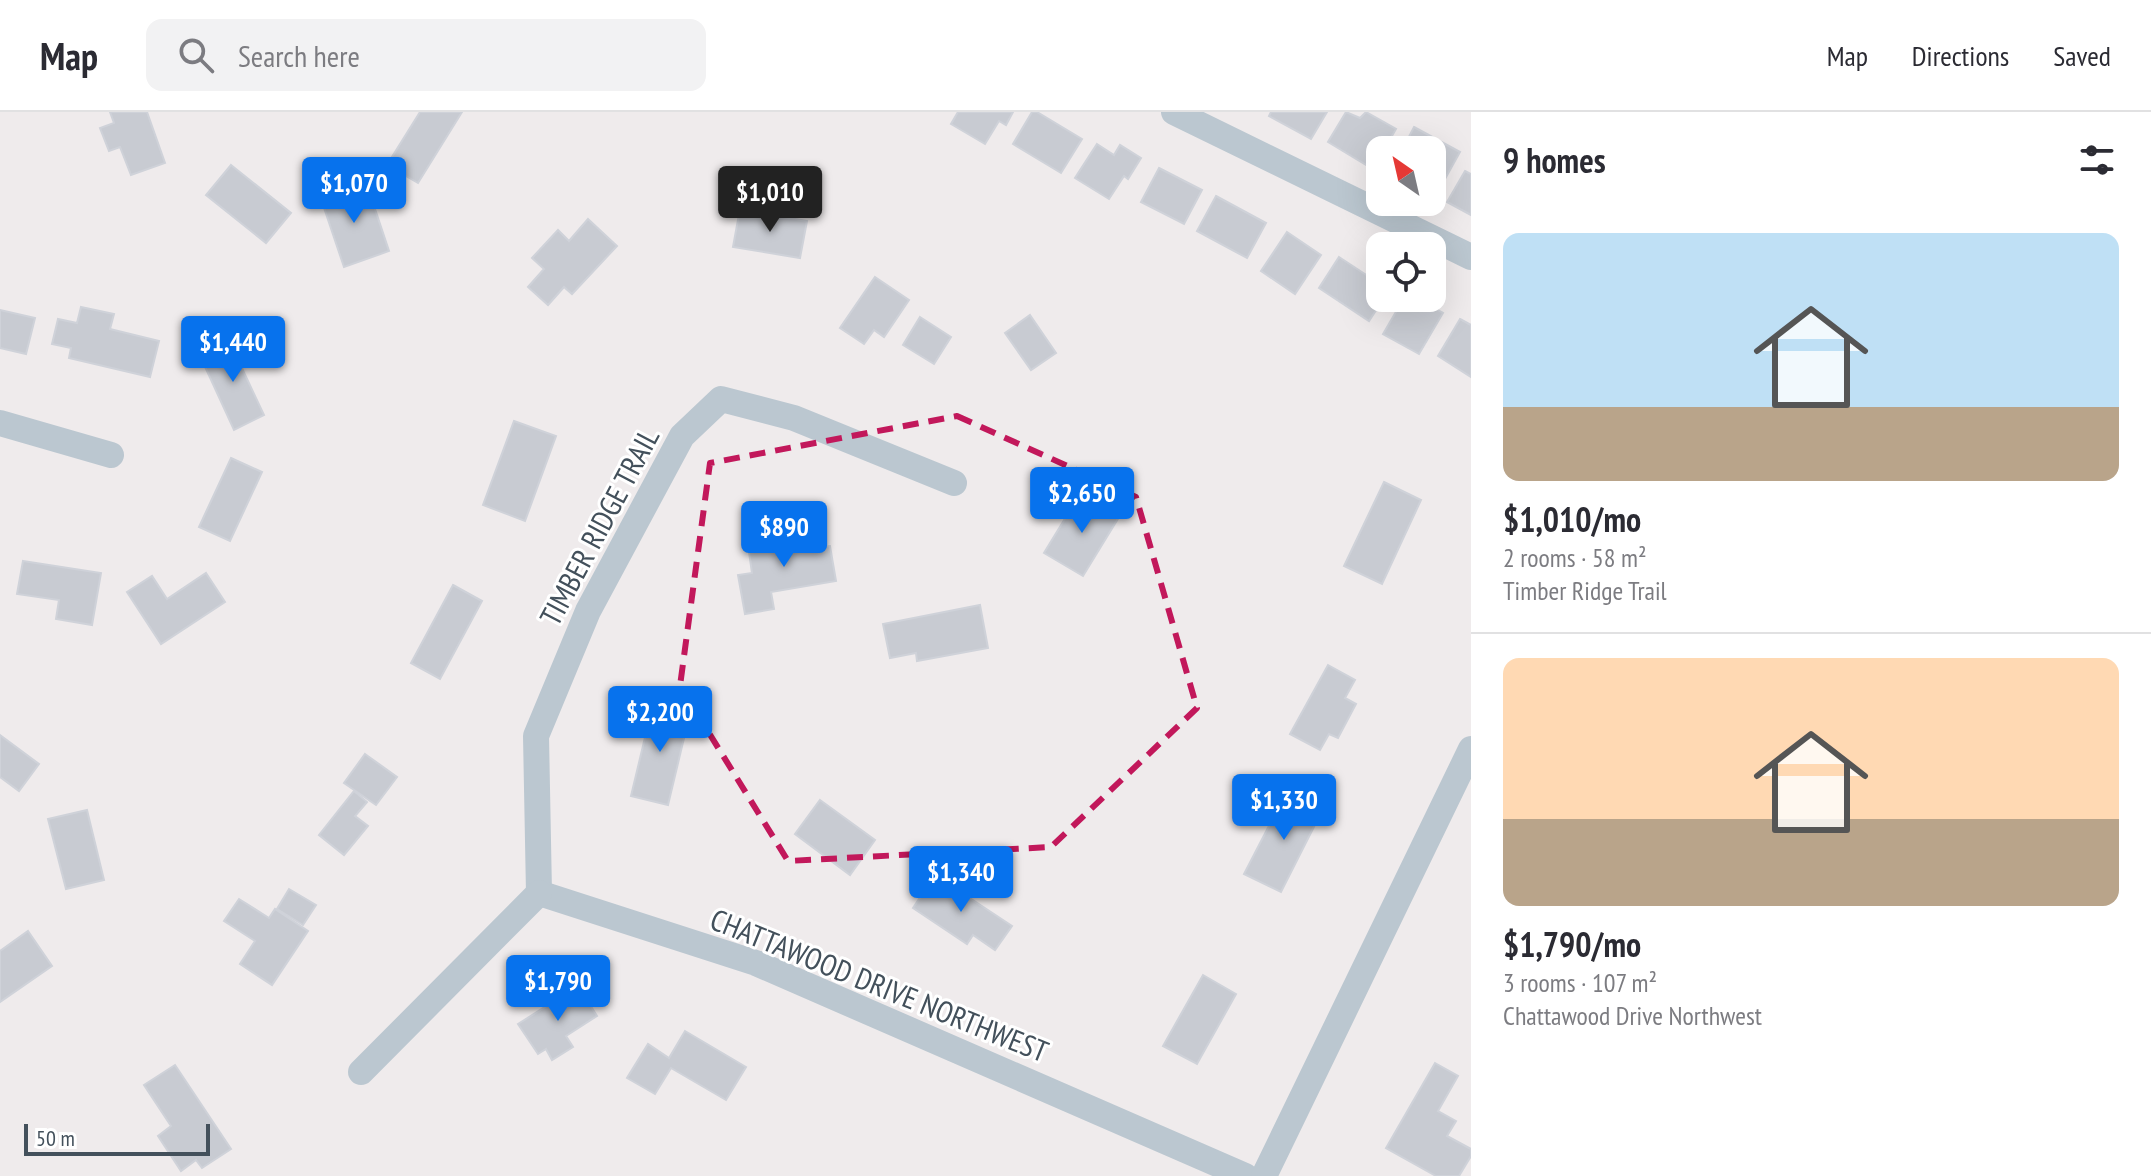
<!DOCTYPE html>
<meta charset="utf-8">
<style>
:root{--surface:#fff;--page:#f2f2f3;--text:#2b2b33;--muted:#7c7c81;--line:#e1e1e2;--accent:#0772ed}
body{margin:0;font-family:"PT Sans Narrow",sans-serif;background:var(--page);color:var(--text);height:100vh;display:flex;flex-direction:column;font-size:30px;white-space:nowrap}
*{box-sizing:border-box;margin:0}
p{font-size:26px;color:var(--muted)}
.icon{flex:none;width:44px;height:44px;fill:none;stroke:currentColor;stroke-width:2;stroke-linecap:round;stroke-linejoin:round}
.map{position:relative;flex:1;overflow:hidden}
.panel{display:flex;flex-direction:column;background:var(--surface);width:680px}
.panel>*{flex:none}
.needle{width:52px;rotate:326deg}
.fabs{position:absolute;left:1366px;top:24px;display:grid;gap:16px}
.fabs a{display:grid;place-items:center;width:80px;height:80px;border-radius:16px;background:var(--surface);box-shadow:0 8px 32px #0002;font-size:40px}
.scale{position:absolute;left:24px;bottom:20px;width:186px;box-sizing:border-box;padding-left:8px;border:4px solid #43505b;border-top:0;font-size:22px;line-height:28px;white-space:nowrap;color:#43505b;-webkit-text-stroke:6px #fff;paint-order:stroke}
.price{position:absolute;translate:-50% -68px;padding:0 18px;border-radius:8px;background:var(--accent);color:#fff;font-size:26px;line-height:52px;filter:drop-shadow(0 2px 4px #0008)}
.price::after{content:'';position:absolute;left:50%;top:48px;width:24px;height:18px;margin-left:-12px;background:inherit;clip-path:polygon(0 0,100% 0,50% 100%)}
.price.on{background:#222;color:#fff}
ul{padding:0;list-style:none}
li{display:grid;align-content:center;gap:16px;height:424px;padding:0 32px}
li+li{border-top:2px solid var(--line)}
li span{display:grid;place-items:center;height:248px;border-radius:16px;color:#555}
li>.icon{margin-inline-start:auto}
span .icon{width:144px;height:144px;fill:#fffc;stroke-width:1}
li b{font-size:34px}
h2{display:flex;justify-content:space-between;align-items:center;height:96px;padding:0 32px;font-size:34px}
header{display:flex;align-items:center;gap:48px;box-sizing:border-box;height:112px;padding:0 40px;background:var(--surface);border-bottom:2px solid var(--line)}
header strong{font-size:38px}
nav{display:flex;gap:44px;margin-inline-start:auto;font-size:28px}
.search{width:560px;height:72px;background:var(--page);display:flex;align-items:center;gap:20px;box-sizing:border-box;padding:0 28px;border-radius:16px;color:var(--muted);font-size:30px}
main{display:flex;flex:1;min-height:0}
.map>svg:first-child{display:block}
.building{fill:#c8cbd2;stroke:#cfd2d9;stroke-width:2}
.lines{fill:none;stroke-linecap:round;stroke-linejoin:round}
.street{stroke:#bbc7d0;stroke-width:26}
.marked{fill:none;stroke:#c2185b;stroke-width:6;stroke-dasharray:16 10;stroke-linejoin:round}
.labels{text-anchor:middle;stroke-width:6;stroke-linejoin:round;paint-order:stroke}
.street-label{font-size:30px;fill:#43505b;stroke:#fff}
</style>
<header>
<strong>Map</strong>
<div class="search"><svg class="icon" aria-label="search" viewBox="0 0 24 24"><circle cx="10" cy="10" r="6"/><path d="M15 15l6 6"/></svg>Search here</div>
<nav><a>Map</a><a>Directions</a><a>Saved</a></nav>
</header>
<main>
<div class="map">
<svg width="1471" height="1064" viewBox="0 0 1471 1064">
<rect width="100%" height="100%" fill="#efebec"/>
<g class="building">
<path d="M 110,0 L 147,0 L 165,51 L 131,63 L 120,35 L 109,39 L 100,16 L 114,11 Z"/>
<path d="M 420,0 L 462,0 L 418,71 L 387,53 Z"/>
<path d="M 958,0 L 1013,0 L 1006,13 L 999,9 L 985,32 L 951,12 Z"/>
<path d="M 1032,0 L 1037,0 L 1082,27 L 1061,61 L 1013,32 Z"/>
<path d="M 1271,0 L 1327,0 L 1311,27 L 1269,4 Z"/>
<path d="M 1346,0 L 1360,6 L 1366,0 L 1396,17 L 1384,38 L 1380,38 L 1380,45 L 1373,57 L 1328,30 Z"/>
<path d="M 1414,15 L 1460,40 L 1434,87 L 1432,38 L 1402,38 Z"/>
<path d="M 1097,32 L 1114,43 L 1120,33 L 1141,46 L 1128,67 L 1124,64 L 1109,87 L 1075,66 Z"/>
<path d="M 231,53 L 291,101 L 266,131 L 206,83 Z"/>
<path d="M 1159,56 L 1202,78 L 1184,112 L 1141,90 Z"/>
<path d="M 1465,59 L 1471,62 L 1471,103 L 1447,90 Z"/>
<path d="M 346,72 L 350,85 L 369,79 L 389,139 L 344,155 L 319,81 Z"/>
<path d="M 1216,84 L 1266,111 L 1247,146 L 1197,119 Z"/>
<path d="M 740,97 L 807,109 L 800,146 L 733,135 Z"/>
<path d="M 588,107 L 617,134 L 572,182 L 564,175 L 548,193 L 528,175 L 544,157 L 532,146 L 558,118 L 569,129 Z"/>
<path d="M 1287,120 L 1321,143 L 1295,182 L 1261,159 Z"/>
<path d="M 1339,145 L 1380,172 L 1380,186 L 1384,186 L 1369,209 L 1319,176 Z"/>
<path d="M 875,165 L 909,188 L 884,225 L 874,218 L 864,232 L 840,216 Z"/>
<path d="M 1404,186 L 1416,186 L 1443,201 L 1419,242 L 1383,222 Z"/>
<path d="M 81,195 L 114,202 L 110,217 L 159,229 L 150,265 L 69,246 L 71,236 L 52,232 L 58,207 L 77,211 Z"/>
<path d="M 0,198 L 35,206 L 26,242 L 0,236 Z"/>
<path d="M 1030,203 L 1056,241 L 1031,258 L 1005,221 Z"/>
<path d="M 920,205 L 951,225 L 934,252 L 903,233 Z"/>
<path d="M 1460,207 L 1471,213 L 1471,265 L 1438,244 Z"/>
<path d="M 239,228 L 248,248 L 240,252 L 264,303 L 234,318 L 201,246 Z"/>
<path d="M 514,309 L 556,324 L 525,409 L 483,393 Z"/>
<path d="M 231,346 L 262,360 L 230,429 L 199,415 Z"/>
<path d="M 1384,370 L 1421,388 L 1382,472 L 1344,454 Z"/>
<path d="M 1080,382 L 1119,405 L 1083,464 L 1044,441 Z"/>
<path d="M 819,421 L 821,435 L 830,434 L 836,469 L 771,480 L 774,497 L 745,502 L 738,463 L 752,461 L 748,433 Z"/>
<path d="M 23,449 L 101,461 L 92,513 L 56,507 L 59,488 L 17,482 Z"/>
<path d="M 206,461 L 225,490 L 161,532 L 127,480 L 152,464 L 167,487 Z"/>
<path d="M 453,473 L 482,489 L 440,567 L 411,551 Z"/>
<path d="M 980,493 L 988,536 L 917,549 L 916,541 L 890,546 L 883,512 Z"/>
<path d="M 1328,553 L 1355,568 L 1345,586 L 1356,592 L 1338,626 L 1329,622 L 1320,638 L 1290,622 Z"/>
<path d="M 653,592 L 690,601 L 668,693 L 631,684 Z"/>
<path d="M 0,623 L 39,652 L 19,679 L 0,665 Z"/>
<path d="M 365,642 L 397,665 L 376,693 L 344,671 Z"/>
<path d="M 354,679 L 367,690 L 355,704 L 368,714 L 344,743 L 319,723 Z"/>
<path d="M 1287,679 L 1323,697 L 1281,780 L 1244,762 Z"/>
<path d="M 820,688 L 875,728 L 850,763 L 795,722 Z"/>
<path d="M 87,698 L 104,768 L 66,777 L 48,707 Z"/>
<path d="M 935,763 L 1012,814 L 995,838 L 973,823 L 967,832 L 913,796 Z"/>
<path d="M 289,777 L 316,793 L 303,813 L 277,797 Z"/>
<path d="M 239,787 L 269,806 L 275,797 L 308,819 L 272,873 L 240,852 L 255,829 L 224,809 Z"/>
<path d="M 28,819 L 52,854 L 0,890 L 0,839 Z"/>
<path d="M 1203,863 L 1236,882 L 1197,952 L 1163,934 Z"/>
<path d="M 578,874 L 597,904 L 566,924 L 573,935 L 552,948 L 546,937 L 538,942 L 518,912 Z"/>
<path d="M 685,919 L 746,955 L 726,988 L 671,956 L 655,982 L 627,966 L 648,932 L 669,946 Z"/>
<path d="M 1435,951 L 1458,964 L 1438,999 L 1456,1009 L 1447,1024 L 1471,1037 L 1471,1044 L 1459,1064 L 1436,1064 L 1386,1036 Z"/>
<path d="M 175,953 L 231,1037 L 202,1056 L 196,1048 L 181,1059 L 158,1024 L 171,1014 L 144,973 Z"/>
</g>
<g class="lines">
<g class="street">
<path d="M 1174,0 L 1471,145"/>
<path d="M 0,311 L 111,343"/>
<path d="M 539,781 L 536,624 L 588,499 L 682,324 L 721,287 L 794,306 L 954,371"/>
<path d="M 539,781 L 756,851 L 1245,1064"/>
<path d="M 361,960 L 539,781"/>
<path d="M 1264,1064 L 1471,637"/>
</g>
</g>
<path class="marked" d="M 957,304 L 1136,385 L 1197,596 L 1051,735 L 788,749 L 680,574 L 710,351 Z"/>
<g class="labels">
<g class="street-label">
<text transform="translate(600 415) rotate(-62)" y="10">TIMBER RIDGE TRAIL</text>
<text transform="translate(879 874) rotate(22)" y="10">CHATTAWOOD DRIVE NORTHWEST</text>
</g>
</g>
</svg>
<div class="fabs">
<a><svg class="needle" viewBox="-14 -14 28 28"><path d="M0-13l5 13h-10z" fill="#e53935"/><path d="M0 13l5-13h-10z" fill="#7c7c81"/></svg></a>
<a><svg class="icon" aria-label="locate" viewBox="0 0 24 24"><circle cx="12" cy="12" r="6"/><path d="M12 2v4M12 18v4M2 12h4M18 12h4"/></svg></a>
</div>
<div class="scale">50 m</div>
<b class="price" style="left:354px;top:113px">$1,070</b>
<b class="price on" style="left:770px;top:122px">$1,010</b>
<b class="price" style="left:233px;top:272px">$1,440</b>
<b class="price" style="left:1082px;top:423px">$2,650</b>
<b class="price" style="left:784px;top:457px">$890</b>
<b class="price" style="left:660px;top:642px">$2,200</b>
<b class="price" style="left:1284px;top:730px">$1,330</b>
<b class="price" style="left:961px;top:802px">$1,340</b>
<b class="price" style="left:558px;top:911px">$1,790</b>
</div>
<section class="panel">
<h2>9 homes<svg class="icon" aria-label="filters" viewBox="0 0 24 24"><path d="M4 7h16M4 17h16"/><circle cx="9" cy="7" r="2"/><circle cx="15" cy="17" r="2"/></svg></h2>
<ul>
<li><span style="background:linear-gradient(#bfe0f5 70%,#b9a48a 0)"><svg class="icon" aria-label="home" viewBox="0 0 24 24"><path d="M3 11l9-7 9 7M6 9v11h12V9"/></svg></span><div><b>$1,010/mo</b><p>2 rooms · 58 m²</p><p>Timber Ridge Trail</p></div></li>
<li><span style="background:linear-gradient(#ffd9b3 65%,#b9a48a 0)"><svg class="icon" aria-label="home" viewBox="0 0 24 24"><path d="M3 11l9-7 9 7M6 9v11h12V9"/></svg></span><div><b>$1,790/mo</b><p>3 rooms · 107 m²</p><p>Chattawood Drive Northwest</p></div></li>
</ul>
</section>
</main>
